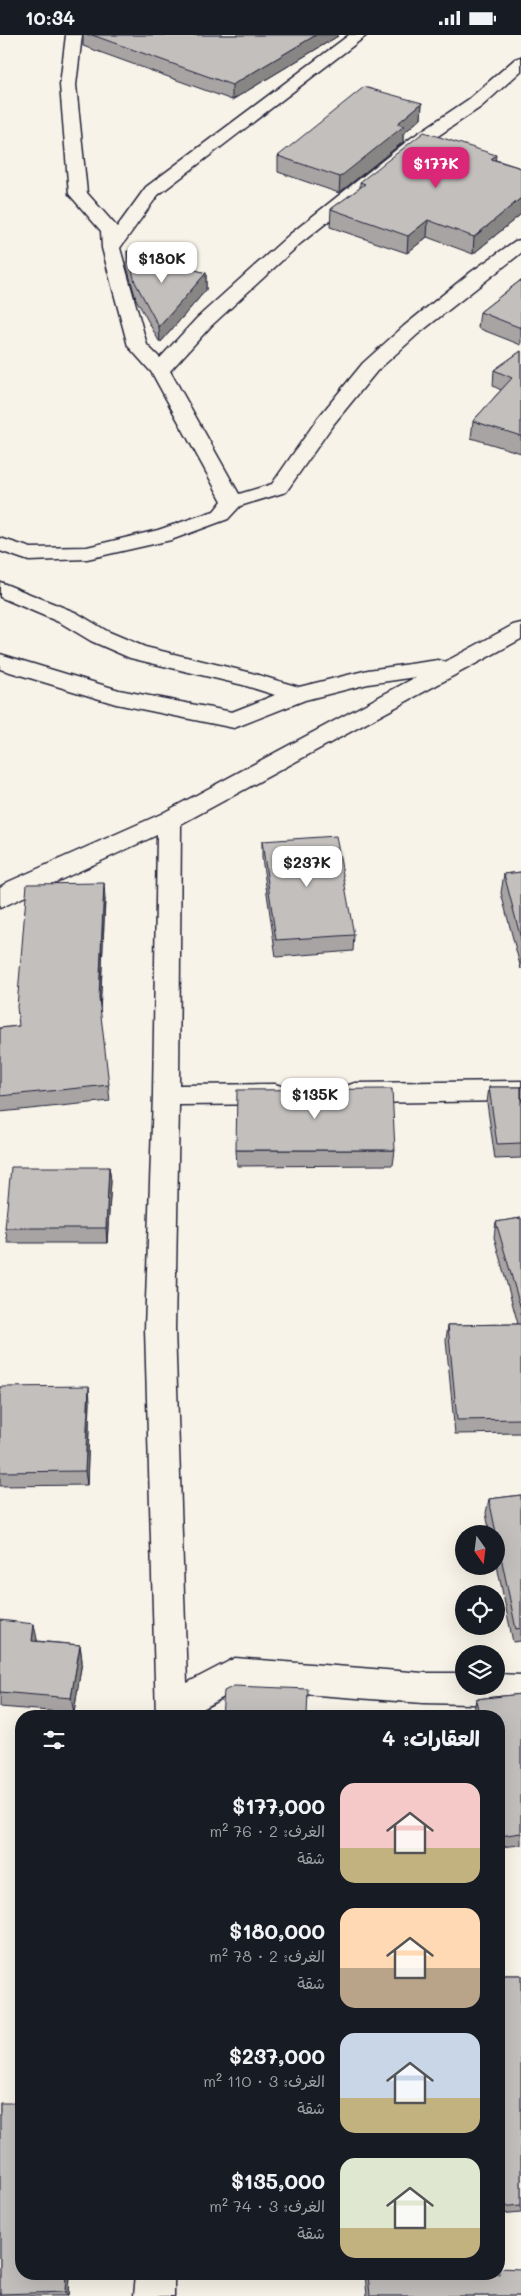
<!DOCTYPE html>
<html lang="ar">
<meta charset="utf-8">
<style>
:root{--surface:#171b24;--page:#20242c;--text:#f1f3f6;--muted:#9ea1a6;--accent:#db2777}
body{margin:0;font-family:Mali,"Playpen Sans Arabic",sans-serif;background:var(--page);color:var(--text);direction:rtl;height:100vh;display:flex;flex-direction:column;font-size:19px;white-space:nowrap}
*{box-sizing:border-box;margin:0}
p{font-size:16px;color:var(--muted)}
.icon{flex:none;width:28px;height:28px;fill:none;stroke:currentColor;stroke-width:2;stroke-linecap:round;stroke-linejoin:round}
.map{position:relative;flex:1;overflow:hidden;direction:ltr}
.panel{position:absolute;left:15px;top:1675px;width:490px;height:570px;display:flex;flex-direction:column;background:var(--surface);border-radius:20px;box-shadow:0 5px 20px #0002;direction:rtl}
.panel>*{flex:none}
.needle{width:32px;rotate:166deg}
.controls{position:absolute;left:455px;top:1490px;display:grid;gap:10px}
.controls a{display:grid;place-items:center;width:50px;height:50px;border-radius:50%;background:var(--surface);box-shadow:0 5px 20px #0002;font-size:25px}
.price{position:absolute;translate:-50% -42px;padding:0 11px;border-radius:10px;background:#fff;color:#222;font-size:16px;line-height:32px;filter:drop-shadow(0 1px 2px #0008)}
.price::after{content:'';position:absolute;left:50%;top:30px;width:15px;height:11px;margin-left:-8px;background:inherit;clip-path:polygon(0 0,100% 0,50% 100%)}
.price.on{background:var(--accent);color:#fff}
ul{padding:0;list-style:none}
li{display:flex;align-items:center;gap:15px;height:125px;padding:0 25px}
li span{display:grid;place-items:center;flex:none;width:140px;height:100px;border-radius:15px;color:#555}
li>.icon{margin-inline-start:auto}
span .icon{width:60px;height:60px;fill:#fffc;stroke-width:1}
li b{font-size:21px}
h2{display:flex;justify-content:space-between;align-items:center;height:60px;padding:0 25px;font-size:21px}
.status{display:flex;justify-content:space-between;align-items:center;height:35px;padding:0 25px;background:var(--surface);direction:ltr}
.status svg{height:14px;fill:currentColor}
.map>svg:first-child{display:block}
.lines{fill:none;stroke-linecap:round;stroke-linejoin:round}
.minor-casing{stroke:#22223b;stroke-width:3}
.minor{fill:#f7f3e8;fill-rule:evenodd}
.wall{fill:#a7a4a3;stroke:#22223b}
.shaded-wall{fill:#888684;stroke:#22223b}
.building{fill:#c2bfbd;stroke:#22223b}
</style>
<div class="status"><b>10:34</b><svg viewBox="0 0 49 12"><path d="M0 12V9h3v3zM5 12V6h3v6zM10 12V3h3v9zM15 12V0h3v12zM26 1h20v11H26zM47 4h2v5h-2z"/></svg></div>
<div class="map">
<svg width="521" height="2261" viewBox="0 0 521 2261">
<rect width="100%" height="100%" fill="#f7f3e8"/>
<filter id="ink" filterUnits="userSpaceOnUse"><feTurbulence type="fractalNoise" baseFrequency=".02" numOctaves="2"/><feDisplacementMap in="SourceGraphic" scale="10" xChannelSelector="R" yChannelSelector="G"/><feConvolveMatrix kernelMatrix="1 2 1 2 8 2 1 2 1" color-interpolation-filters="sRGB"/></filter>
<g filter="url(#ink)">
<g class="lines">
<g class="minor-casing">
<g id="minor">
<path d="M 66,0 L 82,0 L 76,50 L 87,158 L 117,192 L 146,152 L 349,0 L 367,0 L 158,160 L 120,213 L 147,310 L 160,323 L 197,283 L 289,200 L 411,103 L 469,64 L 515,24 L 521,22 L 521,36 L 481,72 L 423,111 L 301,208 L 211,291 L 170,336 L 239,459 L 272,449 L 318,383 L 363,328 L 404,291 L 471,237 L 515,206 L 521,205 L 521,218 L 418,299 L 377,336 L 332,391 L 286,457 L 240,471 L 228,484 L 171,505 L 87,524 L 29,526 L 0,516 L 0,503 L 31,513 L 87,512 L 158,495 L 214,476 L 222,466 L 152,338 L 128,311 L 102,213 L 101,196 L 69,159 L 60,50 Z"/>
<path d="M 0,547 L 77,578 L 107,596 L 145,612 L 248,637 L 299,652 L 368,635 L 438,625 L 445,627 L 513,590 L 521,588 L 521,604 L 181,789 L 179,1050 L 275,1049 L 284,1052 L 288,1059 L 284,1066 L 275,1069 L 179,1070 L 175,1294 L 187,1648 L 235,1623 L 423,1638 L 464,1638 L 464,1651 L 496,1651 L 496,1639 L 521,1640 L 521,1670 L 423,1668 L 238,1654 L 190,1681 L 156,1681 L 145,1294 L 153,1060 L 157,800 L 0,873 L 0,852 L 8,847 L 161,779 L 416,642 L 368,649 L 305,665 L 234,693 L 116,669 L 0,634 L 0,619 L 119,655 L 232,677 L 275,660 L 243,650 L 130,623 L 91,606 L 61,588 L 0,562 Z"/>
<path d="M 521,1046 L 521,1066 L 355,1068 L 346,1065 L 342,1058 L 346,1051 L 355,1048 Z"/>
<path d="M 136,2239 L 174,2239 L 174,2261 L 134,2261 Z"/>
</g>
</g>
<use href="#minor" class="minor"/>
</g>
<g class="wall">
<path d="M 83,0 L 338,0 L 338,1 L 232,65 L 83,11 Z"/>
<path d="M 422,68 L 421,83 L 403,99 L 403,107 L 339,158 L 278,137 L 278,121 Z"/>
<path d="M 496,125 L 521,133 L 521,179 L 473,219 L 427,202 L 407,218 L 330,192 L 331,174 L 360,153 L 360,147 Z"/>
<path d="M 127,216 L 206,238 L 206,255 L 160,308 L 136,264 L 127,232 Z"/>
<path d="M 521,245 L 521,310 L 478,293 L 480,277 Z"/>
<path d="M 521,316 L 521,418 L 471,403 L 473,386 L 501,355 L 493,351 L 494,335 Z"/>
<path d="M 262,806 L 354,900 L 353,916 L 276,922 L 262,823 Z"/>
<path d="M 521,837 L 521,934 L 501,858 L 504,839 Z"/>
<path d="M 105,864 L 100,977 L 110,1066 L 0,1077 L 0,993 L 19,991 Z"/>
<path d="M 489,1052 L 521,1052 L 521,1123 L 495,1124 L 487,1068 Z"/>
<path d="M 236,1115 L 395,1115 L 393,1130 L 237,1131 Z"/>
<path d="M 109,1132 L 111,1146 L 107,1208 L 8,1208 L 5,1193 Z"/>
<path d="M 521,1183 L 521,1398 L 455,1399 L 446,1305 L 448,1290 L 518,1289 L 494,1202 L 496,1187 Z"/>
<path d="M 0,1352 L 90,1366 L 87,1450 L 0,1451 Z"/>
<path d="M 521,1460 L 521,1606 L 513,1607 L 496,1526 L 496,1499 L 490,1499 L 486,1478 L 489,1464 Z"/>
<path d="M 0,1585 L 37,1604 L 37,1606 L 80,1610 L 82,1626 L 74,1678 L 0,1672 Z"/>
<path d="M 521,1659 L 521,1810 L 499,1812 L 499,1681 L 475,1681 L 474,1676 L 476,1664 Z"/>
<path d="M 499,1940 L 521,1940 L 521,2177 L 499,2179 Z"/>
<path d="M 0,2068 L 69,2239 L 68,2261 L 0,2261 Z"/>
<path d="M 365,2239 L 499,2239 L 521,2261 L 367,2261 Z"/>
</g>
<g class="shaded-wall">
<path d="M 316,0 L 338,0 L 338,1 L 232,65 L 232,50 Z"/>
<path d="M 422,68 L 421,83 L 403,99 L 403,107 L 339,158 L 340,142 L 397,89 Z"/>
<path d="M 496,120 L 494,137 L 491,124 Z"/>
<path d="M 521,163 L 521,179 L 473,219 L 474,202 Z"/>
<path d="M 428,185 L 427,202 L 407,218 L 408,201 Z"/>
<path d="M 206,238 L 206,255 L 160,308 L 159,292 Z"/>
<path d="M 104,848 L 105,864 L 100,980 L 99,963 Z"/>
<path d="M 109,1132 L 111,1146 L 107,1208 L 106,1193 Z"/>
<path d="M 89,1351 L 90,1366 L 87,1450 L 85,1436 Z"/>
<path d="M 34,1589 L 37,1604 L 35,1621 L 32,1606 Z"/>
<path d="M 80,1610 L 82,1626 L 74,1678 L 71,1663 Z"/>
<path d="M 66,2239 L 69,2239 L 68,2261 L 67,2261 L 65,2257 Z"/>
</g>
<g class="building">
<path d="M 92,0 L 316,0 L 232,50 Z"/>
<path d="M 364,52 L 422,68 L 397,89 L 404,91 L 340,142 L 278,121 Z"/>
<path d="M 424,97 L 496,120 L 491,124 L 521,133 L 521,163 L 474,202 L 428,185 L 408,201 L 331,174 L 365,149 L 360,147 Z"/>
<path d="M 127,216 L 206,238 L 159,292 L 135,247 Z"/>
<path d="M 521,245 L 521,293 L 480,277 Z"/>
<path d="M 521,316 L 521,401 L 473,386 L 512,343 L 494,335 Z"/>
<path d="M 336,801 L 354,900 L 276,905 L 262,806 Z"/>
<path d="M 521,837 L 521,904 L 504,839 Z"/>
<path d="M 104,848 L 99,963 L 109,1050 L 0,1061 L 0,993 L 19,991 L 17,972 L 27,849 Z"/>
<path d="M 489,1052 L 521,1052 L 521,1108 L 497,1109 Z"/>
<path d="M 392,1054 L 395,1115 L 236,1115 L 237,1055 Z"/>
<path d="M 11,1132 L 109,1132 L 106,1193 L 5,1193 Z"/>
<path d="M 521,1183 L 521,1274 L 496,1187 Z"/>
<path d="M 521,1289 L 521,1384 L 457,1385 L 448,1290 Z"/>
<path d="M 89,1351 L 85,1436 L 0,1437 L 0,1352 Z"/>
<path d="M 521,1460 L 521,1593 L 516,1594 L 489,1464 Z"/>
<path d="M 0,1585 L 34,1589 L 32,1606 L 80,1610 L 71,1663 L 0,1657 Z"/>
<path d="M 234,1651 L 308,1654 L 307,1681 L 222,1681 L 224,1656 Z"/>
<path d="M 521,1659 L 521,1798 L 500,1801 L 499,1795 L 499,1681 L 479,1681 L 476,1664 Z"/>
<path d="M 499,1940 L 521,1940 L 521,2170 L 499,2172 Z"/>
<path d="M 0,2068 L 21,2068 L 21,2239 L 66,2239 L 65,2257 L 0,2259 Z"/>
<path d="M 499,2233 L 521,2234 L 521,2261 L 370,2261 L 368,2239 L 499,2239 Z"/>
</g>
</g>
</svg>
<div class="controls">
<a><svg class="needle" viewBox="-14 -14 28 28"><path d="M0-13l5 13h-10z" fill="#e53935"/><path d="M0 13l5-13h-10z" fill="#9ea1a6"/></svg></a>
<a><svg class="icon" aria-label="locate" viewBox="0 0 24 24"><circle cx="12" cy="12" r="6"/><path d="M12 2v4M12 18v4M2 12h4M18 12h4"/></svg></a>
<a><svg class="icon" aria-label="layers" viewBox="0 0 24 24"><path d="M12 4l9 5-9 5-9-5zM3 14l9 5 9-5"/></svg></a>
</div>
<b class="price on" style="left:436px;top:154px">$177K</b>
<b class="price" style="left:162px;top:249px">$180K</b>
<b class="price" style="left:307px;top:853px">$237K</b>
<b class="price" style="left:315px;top:1085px">$135K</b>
<section class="panel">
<h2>العقارات: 4<svg class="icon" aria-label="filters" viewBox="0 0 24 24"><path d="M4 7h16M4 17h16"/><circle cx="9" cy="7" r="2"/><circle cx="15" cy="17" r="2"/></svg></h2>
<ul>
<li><span style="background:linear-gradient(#f6c9c9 65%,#c2b280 0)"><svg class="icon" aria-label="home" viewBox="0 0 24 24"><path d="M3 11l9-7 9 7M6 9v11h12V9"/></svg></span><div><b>$177,000</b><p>الغرف: 2 · 76 m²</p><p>شقة</p></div></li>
<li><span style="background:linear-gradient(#ffd9b3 60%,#b9a48a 0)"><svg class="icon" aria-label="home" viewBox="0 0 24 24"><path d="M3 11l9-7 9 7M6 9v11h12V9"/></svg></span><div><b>$180,000</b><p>الغرف: 2 · 78 m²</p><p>شقة</p></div></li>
<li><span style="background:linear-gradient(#c9d6e8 65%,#c2b280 0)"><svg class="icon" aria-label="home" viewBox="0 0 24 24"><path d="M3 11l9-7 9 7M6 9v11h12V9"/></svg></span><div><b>$237,000</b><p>الغرف: 3 · 110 m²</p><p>شقة</p></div></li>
<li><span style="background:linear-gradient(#dfe7d0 70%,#c2b280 0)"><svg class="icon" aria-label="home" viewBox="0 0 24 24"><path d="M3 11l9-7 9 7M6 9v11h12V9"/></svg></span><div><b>$135,000</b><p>الغرف: 3 · 74 m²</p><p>شقة</p></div></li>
</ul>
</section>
</div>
